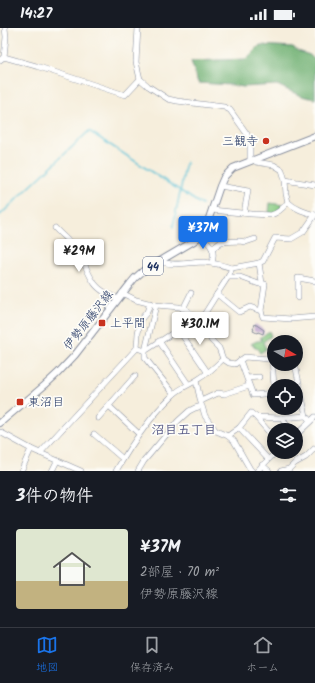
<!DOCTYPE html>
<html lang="ja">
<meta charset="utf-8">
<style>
:root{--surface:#171b24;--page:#20242c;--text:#f1f3f6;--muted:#9ea1a6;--line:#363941;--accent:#1a73e8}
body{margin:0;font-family:Kalam,"Klee One",sans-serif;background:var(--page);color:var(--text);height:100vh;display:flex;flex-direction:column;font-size:15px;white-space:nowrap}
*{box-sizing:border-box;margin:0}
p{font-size:13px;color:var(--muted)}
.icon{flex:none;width:22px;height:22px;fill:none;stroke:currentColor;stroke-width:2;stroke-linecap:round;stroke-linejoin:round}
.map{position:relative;height:443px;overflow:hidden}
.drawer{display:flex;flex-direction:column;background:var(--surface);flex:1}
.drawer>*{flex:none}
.needle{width:26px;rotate:100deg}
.controls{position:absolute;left:267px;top:307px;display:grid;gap:8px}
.controls a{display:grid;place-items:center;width:36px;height:36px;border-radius:50%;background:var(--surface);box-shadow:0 2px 10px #0003;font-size:20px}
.price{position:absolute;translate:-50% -34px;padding:0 9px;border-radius:4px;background:#fff;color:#222;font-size:13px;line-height:26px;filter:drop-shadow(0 1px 2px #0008)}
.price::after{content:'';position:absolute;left:50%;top:24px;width:12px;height:9px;margin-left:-6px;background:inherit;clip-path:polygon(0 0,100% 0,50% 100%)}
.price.on{background:var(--accent);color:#fff}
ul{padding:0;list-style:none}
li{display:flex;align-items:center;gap:12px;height:100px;padding:0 16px}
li+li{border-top:1px solid var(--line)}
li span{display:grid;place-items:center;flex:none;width:112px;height:80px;border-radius:4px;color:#555}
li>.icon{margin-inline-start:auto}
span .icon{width:48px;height:48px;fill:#fffc;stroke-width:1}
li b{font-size:17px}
h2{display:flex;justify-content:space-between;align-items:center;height:48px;padding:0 16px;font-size:17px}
.status{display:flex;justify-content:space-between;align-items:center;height:28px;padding:0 20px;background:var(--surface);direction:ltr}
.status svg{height:11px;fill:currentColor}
.dock{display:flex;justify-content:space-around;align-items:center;height:56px;border-top:1px solid var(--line);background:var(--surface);font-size:11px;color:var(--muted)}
.dock a{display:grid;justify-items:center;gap:2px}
.dock .on{color:var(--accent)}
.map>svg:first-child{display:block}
.green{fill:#8bcc84;stroke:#537e71}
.forest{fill:#70b072;stroke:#467068}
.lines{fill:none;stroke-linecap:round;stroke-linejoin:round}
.stream{stroke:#59c1d6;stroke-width:1.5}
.building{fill:#ba9eca}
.minor-casing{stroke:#888e9d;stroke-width:6}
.major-casing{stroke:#888e9d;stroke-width:8}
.minor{stroke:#fff;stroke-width:5}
.major{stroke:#fff;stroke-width:6}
.poi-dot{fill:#c8321e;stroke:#fdfcf7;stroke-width:1.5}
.labels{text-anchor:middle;stroke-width:3.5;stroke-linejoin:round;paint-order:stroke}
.shield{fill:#fdfcf7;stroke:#5f6c8c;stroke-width:1}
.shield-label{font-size:11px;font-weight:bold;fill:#1b2f5e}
.poi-label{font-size:12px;fill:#1b2f5e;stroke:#fdfcf7;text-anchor:start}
.street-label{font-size:12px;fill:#1b2f5e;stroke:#fdfcf7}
.neighbourhood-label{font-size:13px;font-weight:bold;fill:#535684;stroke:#fdfcf7}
</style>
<div class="status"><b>14:27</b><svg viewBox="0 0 49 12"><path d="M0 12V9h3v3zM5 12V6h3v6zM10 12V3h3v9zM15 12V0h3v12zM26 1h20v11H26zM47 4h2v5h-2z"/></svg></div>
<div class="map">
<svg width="315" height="443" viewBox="0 0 315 443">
<rect width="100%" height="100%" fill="#fdfcf7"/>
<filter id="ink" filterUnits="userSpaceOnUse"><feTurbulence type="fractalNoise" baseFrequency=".025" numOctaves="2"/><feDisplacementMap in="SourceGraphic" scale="8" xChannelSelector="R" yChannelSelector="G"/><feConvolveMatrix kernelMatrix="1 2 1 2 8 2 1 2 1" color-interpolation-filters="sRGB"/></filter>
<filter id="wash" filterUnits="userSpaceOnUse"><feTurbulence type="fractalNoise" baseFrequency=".012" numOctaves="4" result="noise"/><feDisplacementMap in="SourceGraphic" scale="16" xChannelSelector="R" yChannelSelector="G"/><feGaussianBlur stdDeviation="0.9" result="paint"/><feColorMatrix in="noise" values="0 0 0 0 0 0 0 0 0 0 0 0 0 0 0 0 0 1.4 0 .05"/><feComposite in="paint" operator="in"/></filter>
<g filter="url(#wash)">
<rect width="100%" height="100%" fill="#f6eedc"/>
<g class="green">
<path d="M 270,175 L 282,177 L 282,179 L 274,186 L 269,185 Z"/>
<path d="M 269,303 L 271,308 L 263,314 L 266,321 L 260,325 L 257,320 L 251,316 L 257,313 L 260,313 L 262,312 L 260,310 Z"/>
</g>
<path class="forest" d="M 260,17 L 293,19 L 298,23 L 310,27 L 315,32 L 315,71 L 301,68 L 277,57 L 243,59 L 231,57 L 198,55 L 191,33 L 246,31 Z"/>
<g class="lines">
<g class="stream">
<path d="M 0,187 L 89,103 L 202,177"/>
<path d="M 173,199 L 186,134"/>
</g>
</g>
<g id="blocks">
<path class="building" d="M 255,296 L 264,302 L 263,306 L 258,304 L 257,305 L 253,303 L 254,301 L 253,301 Z"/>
</g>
</g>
<g filter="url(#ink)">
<use href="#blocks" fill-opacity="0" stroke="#888e9d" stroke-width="1"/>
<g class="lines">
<g class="minor-casing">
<g id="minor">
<path d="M 138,0 L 136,34 L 140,51 L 148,58 L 168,71 L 177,73 L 224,79 L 230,82 L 247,106 L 250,116 L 250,133"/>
<path d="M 4,29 L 6,9 L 5,0"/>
<path d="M 0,32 L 4,29 L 36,38 L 125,67 L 140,51"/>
<path d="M 255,132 L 256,134 L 274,137 L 282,142 L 285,152 L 286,166 L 288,174"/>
<path d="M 285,152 L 315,157"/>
<path d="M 220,158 L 248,163 L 244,185"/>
<path d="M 212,182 L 251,186 L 271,187 C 278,185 284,179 288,174 C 295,181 305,184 315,187"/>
<path d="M 55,200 C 62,208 71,214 77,223 C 84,232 87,244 93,253 C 98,262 109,267 118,271"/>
<path d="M 201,207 C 210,217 216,220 212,235"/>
<path d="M 213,220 L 221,214 L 239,213 L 246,214 L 255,211"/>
<path d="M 161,233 C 171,239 192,234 204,234 C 214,235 223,237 232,240"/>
<path d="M 259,235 L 262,255"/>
<path d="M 122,265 L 136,272 L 156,277 L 179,279 L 185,281 L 200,293 L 209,304 L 211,312 L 219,320 L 223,331 L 229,335 L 235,336 L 245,329 L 268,331 L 274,330"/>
<path d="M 217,266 L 239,284 L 250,279 L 261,283 L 265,256 L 259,256 L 240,249 L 228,249"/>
<path d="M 298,270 L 298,250 L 315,253"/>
<path d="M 156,277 L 145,323 L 145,330 L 174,366"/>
<path d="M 183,281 L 191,265"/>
<path d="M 261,283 L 263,289 L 291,291 L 315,289"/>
<path d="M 200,293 L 217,266 L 228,249 L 232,240 L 259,235 L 263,233 L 275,210 L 291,211 L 303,204 L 315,187"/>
<path d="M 178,301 L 208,345"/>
<path d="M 159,313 L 188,356"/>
<path d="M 137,320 L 138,305 L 141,291 L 147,284 L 150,275"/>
<path d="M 272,331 L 274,358"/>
<path d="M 240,332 L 253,367 L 274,365"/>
<path d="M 295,336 L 306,388 L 310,393"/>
<path d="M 247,350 L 259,349"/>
<path d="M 196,353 L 201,375"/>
<path d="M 201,373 L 218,365 L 224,366 L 249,358"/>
<path d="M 109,378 L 139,406"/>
<path d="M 256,389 L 274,410"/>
<path d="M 98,390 L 135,348"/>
<path d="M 281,390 L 291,402"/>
<path d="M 239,400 L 268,431"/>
<path d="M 0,404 L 31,421 L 81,443"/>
<path d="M 94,406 L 123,431"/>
<path d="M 296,407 L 315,389"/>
<path d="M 228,408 L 239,400 L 251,385 L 256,389 L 281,390 L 306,388"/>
<path d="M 40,425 L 137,320 L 145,323 L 196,290"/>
<path d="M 262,437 L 269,443"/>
<path d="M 21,443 L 31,421"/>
<path d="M 52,443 L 57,433"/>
<path d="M 116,443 C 132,415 150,389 173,367 C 180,360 189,357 197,352 C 207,346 215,339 223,331"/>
<path d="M 138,443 L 144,433 L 178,393 L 189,383 L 195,380 L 202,378 L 205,388 L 210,395 L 216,403 L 228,408 L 234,413 L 250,441 L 252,443"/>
<path d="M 257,443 L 276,424"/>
<path d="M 281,443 L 289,441 L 295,435 L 306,429 L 314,421"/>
</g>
</g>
<g class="major-casing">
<path id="major" d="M 0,395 L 45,357 L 58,345 L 75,327 L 130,256 L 135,250 L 143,243 L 194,213 L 201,207 L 206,199 L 220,158 L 224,149 L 233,140 L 315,108"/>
</g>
<use href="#minor" class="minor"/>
<use href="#major" class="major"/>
</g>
</g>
<g class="poi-dot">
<circle cx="266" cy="113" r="4"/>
<rect x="98" y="291" width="8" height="8" rx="2"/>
<rect x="16" y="370" width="8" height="8" rx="2"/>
</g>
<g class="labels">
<rect class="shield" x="143" y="229" width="20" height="18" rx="3"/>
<g class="shield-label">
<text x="153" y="242">44</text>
</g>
<g class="poi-label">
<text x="258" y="117" text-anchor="end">三観寺</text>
<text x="110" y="299">上平間</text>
<text x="28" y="378">東沼目</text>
</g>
<g class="street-label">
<text transform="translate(88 292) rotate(-52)" y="4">伊勢原藤沢線</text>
</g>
<g class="neighbourhood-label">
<text x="184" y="406">沼目五丁目</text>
</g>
</g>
</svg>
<div class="controls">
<a><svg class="needle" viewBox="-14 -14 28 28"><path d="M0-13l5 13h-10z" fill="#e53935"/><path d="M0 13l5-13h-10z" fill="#9ea1a6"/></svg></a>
<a><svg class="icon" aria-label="locate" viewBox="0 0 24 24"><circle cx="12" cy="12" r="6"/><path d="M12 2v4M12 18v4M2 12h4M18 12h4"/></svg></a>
<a><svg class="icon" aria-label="layers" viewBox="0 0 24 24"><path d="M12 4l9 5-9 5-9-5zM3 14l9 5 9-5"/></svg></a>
</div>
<b class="price on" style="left:203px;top:222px">¥37M</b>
<b class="price" style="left:79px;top:245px">¥29M</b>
<b class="price" style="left:200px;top:318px">¥30.1M</b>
</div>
<section class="drawer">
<h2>3件の物件<svg class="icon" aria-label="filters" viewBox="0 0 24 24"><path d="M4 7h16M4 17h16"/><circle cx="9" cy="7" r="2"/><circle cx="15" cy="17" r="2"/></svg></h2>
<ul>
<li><span style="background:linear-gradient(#dfe7d0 65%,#c2b280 0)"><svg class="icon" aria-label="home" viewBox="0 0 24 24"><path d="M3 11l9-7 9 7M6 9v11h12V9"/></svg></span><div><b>¥37M</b><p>2部屋 · 70 m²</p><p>伊勢原藤沢線</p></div></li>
</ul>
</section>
<nav class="dock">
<a class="on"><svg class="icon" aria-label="map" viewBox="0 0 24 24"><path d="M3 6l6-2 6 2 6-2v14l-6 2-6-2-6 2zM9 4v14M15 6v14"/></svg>地図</a>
<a><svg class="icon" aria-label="saved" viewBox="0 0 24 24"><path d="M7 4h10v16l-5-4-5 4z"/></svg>保存済み</a>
<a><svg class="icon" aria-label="home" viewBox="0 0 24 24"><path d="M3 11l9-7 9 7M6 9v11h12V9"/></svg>ホーム</a>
</nav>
